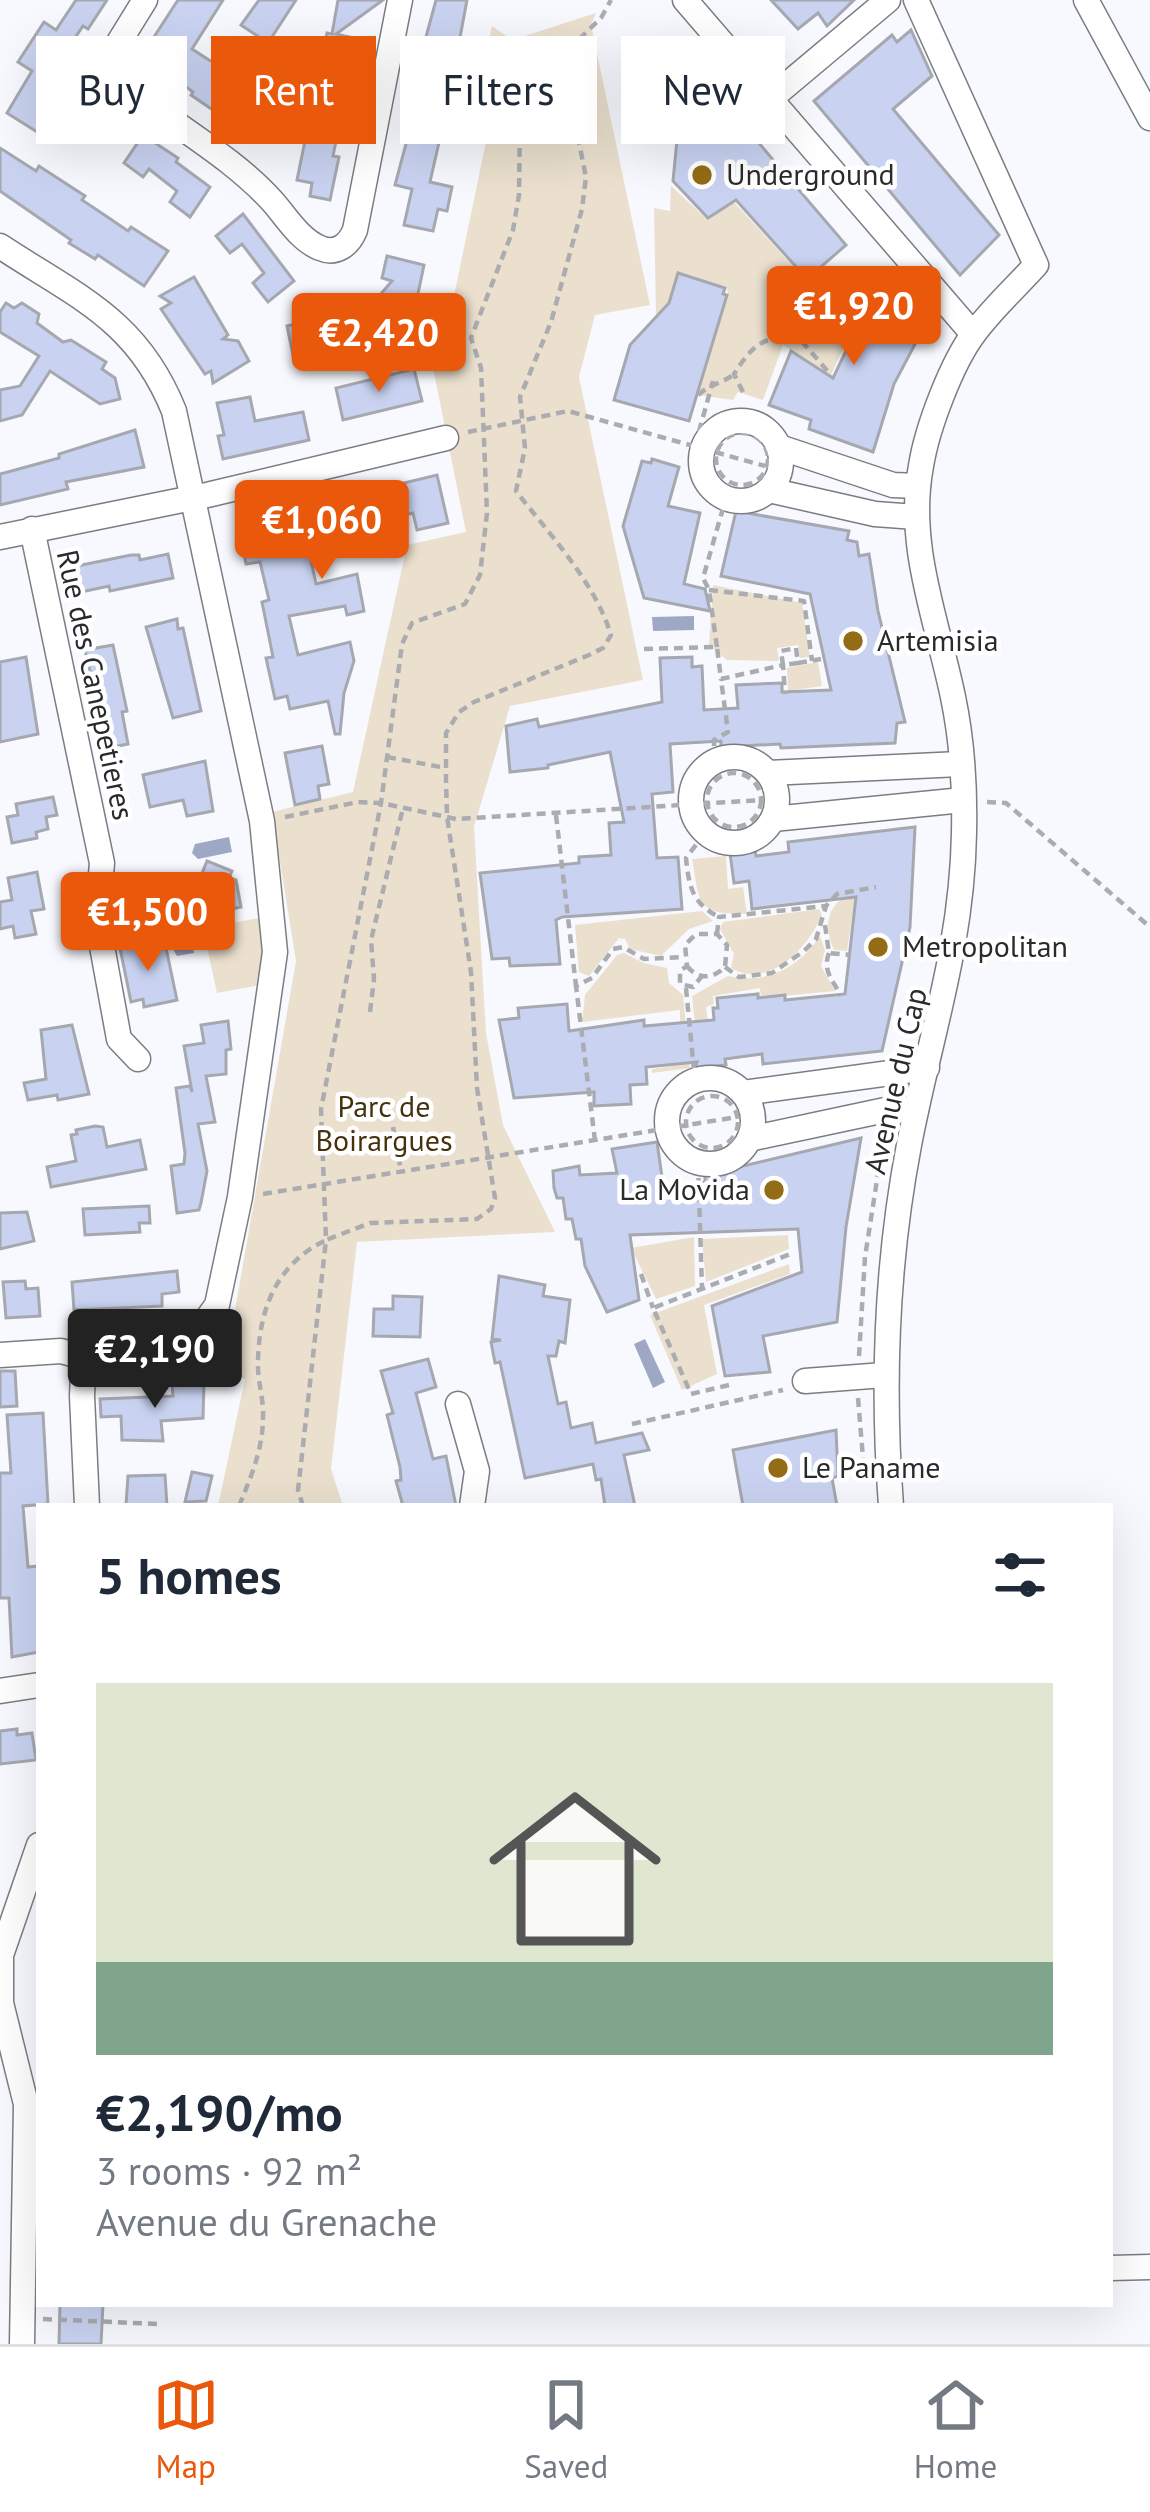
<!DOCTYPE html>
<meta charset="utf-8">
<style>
:root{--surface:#fff;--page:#f6f6f7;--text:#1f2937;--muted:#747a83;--line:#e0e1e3;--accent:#ea580c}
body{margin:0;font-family:"PT Sans",sans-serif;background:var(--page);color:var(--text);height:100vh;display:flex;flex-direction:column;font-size:45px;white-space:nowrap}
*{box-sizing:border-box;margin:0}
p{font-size:39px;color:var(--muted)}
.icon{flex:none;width:66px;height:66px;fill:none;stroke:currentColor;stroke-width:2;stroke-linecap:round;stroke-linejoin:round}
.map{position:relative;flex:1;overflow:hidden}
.panel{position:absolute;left:36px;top:1503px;width:1077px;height:804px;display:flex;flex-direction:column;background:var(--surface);border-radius:0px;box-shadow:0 12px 48px #0002}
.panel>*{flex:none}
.hud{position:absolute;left:36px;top:36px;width:1080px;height:108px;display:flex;gap:24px}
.price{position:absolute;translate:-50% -102px;padding:0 27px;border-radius:12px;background:var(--accent);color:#fff;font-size:39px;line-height:78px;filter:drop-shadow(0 3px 6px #0008)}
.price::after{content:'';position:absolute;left:50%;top:72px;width:36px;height:27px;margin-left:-18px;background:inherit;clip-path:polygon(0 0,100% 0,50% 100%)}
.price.on{background:#222;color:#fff}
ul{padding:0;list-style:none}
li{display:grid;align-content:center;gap:24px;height:636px;padding:0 60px}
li+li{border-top:3px solid var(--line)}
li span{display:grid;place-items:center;height:372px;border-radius:0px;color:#555}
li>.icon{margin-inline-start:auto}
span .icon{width:216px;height:216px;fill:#fffc;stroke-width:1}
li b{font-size:51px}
h2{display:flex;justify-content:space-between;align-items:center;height:144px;padding:0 60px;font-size:51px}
.pill{padding:0 42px;border-radius:0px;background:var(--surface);box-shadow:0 12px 48px #0002;font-size:42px;line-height:108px}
.pill.on{background:var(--accent);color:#fff}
.tab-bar{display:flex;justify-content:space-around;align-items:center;height:168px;border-top:3px solid var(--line);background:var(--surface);font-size:33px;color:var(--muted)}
.tab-bar a{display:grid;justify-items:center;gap:6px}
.tab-bar .on{color:var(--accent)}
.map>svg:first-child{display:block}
.green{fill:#ebe0ce}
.water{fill:#9ea7c4}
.building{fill:#c9d3f1;stroke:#a6a8af;stroke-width:3}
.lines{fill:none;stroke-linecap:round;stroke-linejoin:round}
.minor-casing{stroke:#7b7d83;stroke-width:27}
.path{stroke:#aaacb0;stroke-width:4.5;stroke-dasharray:9 6;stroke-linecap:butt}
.minor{stroke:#fff;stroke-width:24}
.poi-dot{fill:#946c16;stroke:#fff;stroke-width:4.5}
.labels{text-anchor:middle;stroke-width:9;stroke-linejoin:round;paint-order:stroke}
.poi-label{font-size:30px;fill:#292a2c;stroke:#fff;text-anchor:start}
.street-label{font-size:30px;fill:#292a2c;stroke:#fff}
.park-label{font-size:30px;fill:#45320d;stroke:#fff}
</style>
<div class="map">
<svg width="1150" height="2344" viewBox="0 0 1150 2344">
<rect width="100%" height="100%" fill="#f7f9fe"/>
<g class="green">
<path d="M 596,13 L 591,25 L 650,305 L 595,315 L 579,377 L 643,680 L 510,706 L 474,827 L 486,1033 L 503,1125 L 555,1232 L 357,1242 L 331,1469 L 343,1506 L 218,1506 L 245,1379 L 224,1373 L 296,961 L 272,812 L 353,792 L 407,545 L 466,532 L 427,338 L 445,339 L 497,89 L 480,83 L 492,26 L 512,40 Z"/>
<path d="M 671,186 L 708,220 L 733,201 L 804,278 L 848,338 L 831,375 L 783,345 L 763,400 L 738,392 L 733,400 L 698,395 L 728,295 L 727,287 L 678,272 L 668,303 L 656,315 L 654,208 L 670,211 Z"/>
<path d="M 713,585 L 802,603 L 810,657 L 800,658 L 798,645 L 777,648 L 779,661 L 727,660 L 709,645 Z"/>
<path d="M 818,662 L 822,686 L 788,691 L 787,668 Z"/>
<path d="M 726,856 L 728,889 L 743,887 L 747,914 C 694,915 700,901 692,859 Z"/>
<path d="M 856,891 L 847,951 L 834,950 C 822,923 828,902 856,891 Z"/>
<path d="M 819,909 L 822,915 C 808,948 769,990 731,968 L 734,954 L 720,929 L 723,922 Z"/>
<path d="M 702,911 L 713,921 L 689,929 L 661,956 L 630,949 L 625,939 L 619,938 L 589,976 L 579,972 L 575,925 Z"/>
<path d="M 259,918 L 268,956 L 260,985 L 217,993 L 203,929 Z"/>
<path d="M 820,936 L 825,950 L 821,966 L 835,991 L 761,998 L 760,988 L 713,996 L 714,1004 L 706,1007 L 708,1021 L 696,1035 L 692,996 L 728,976 C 767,985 799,967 820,936 Z"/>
<path d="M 624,953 L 644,963 L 667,968 L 669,983 L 683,995 L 690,1068 L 652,1073 L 652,1069 L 680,1065 L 680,1010 L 582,1022 L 585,995 L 617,955 Z"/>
<path d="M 788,1235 L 789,1249 L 706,1282 L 702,1239 Z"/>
<path d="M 694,1237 L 695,1286 L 656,1299 L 631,1248 Z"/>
<path d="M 789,1264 L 790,1274 L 704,1305 L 717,1374 L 682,1390 L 650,1315 Z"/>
</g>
<g class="water">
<path d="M 694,616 L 694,630 L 653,631 L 652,617 Z"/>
<path d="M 229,837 L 232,852 L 198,859 L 192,853 L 195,844 Z"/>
<path d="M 188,918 L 194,953 L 177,956 L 167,939 L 152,937 L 158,924 Z"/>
<path d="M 645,1339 L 665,1382 L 653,1388 L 634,1344 Z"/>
</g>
<g class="building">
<path d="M 76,0 L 107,0 L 88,29 L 83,26 L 43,85 L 73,104 L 79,95 L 100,109 L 96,114 L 108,122 L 96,141 L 63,120 L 50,140 L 7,113 L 32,71 L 18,62 L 44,22 L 56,30 Z"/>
<path d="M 178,0 L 223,0 L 192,49 L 226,71 L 223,76 L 269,106 L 251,136 L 191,95 L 193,92 L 163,69 L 161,73 L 139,60 Z"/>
<path d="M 259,0 L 296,0 L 268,43 L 241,25 Z"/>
<path d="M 338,0 L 383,0 L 336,34 L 358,39 L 355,53 L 360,54 L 347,118 L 341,117 L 333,156 L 339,157 L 330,200 L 310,196 L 312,183 L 297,180 L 327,33 L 332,34 Z"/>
<path d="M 436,0 L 467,0 L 456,59 L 441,56 L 437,75 L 417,70 Z"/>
<path d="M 771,0 L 854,0 L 827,26 L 818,13 L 798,29 Z"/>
<path d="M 911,30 L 932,76 L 893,109 L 999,235 L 960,275 L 814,101 L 892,35 L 897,42 Z"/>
<path d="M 683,78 L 705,80 L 846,245 L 807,279 L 736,200 L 708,218 L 673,181 Z"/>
<path d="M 418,87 L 450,94 L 430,182 L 452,187 L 447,211 L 438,209 L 433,231 L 404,225 L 412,189 L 395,185 L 410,129 L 405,128 L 409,109 L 412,110 Z"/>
<path d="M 143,135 L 178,158 L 176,162 L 210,187 L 190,217 L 170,202 L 177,191 L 149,169 L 143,177 L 124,163 Z"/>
<path d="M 0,148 L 36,171 L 39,166 L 85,196 L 82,200 L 106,216 L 128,231 L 131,227 L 168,251 L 144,286 L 98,255 L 95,259 L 69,243 L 71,240 L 0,191 Z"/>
<path d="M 243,214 L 294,281 L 268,302 L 253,283 L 264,273 L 242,244 L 230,253 L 216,236 Z"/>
<path d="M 387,256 L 424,265 L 416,303 L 407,314 L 404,312 L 381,339 L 294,360 L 287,326 L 313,320 L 315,328 L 356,319 L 355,314 L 366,311 L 392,281 L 382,278 Z"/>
<path d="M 875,271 L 923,329 L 894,384 L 873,452 L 809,429 L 811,420 L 769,405 L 791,351 L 833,378 L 853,336 L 831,309 Z"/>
<path d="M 678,273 L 725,288 L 723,294 L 727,295 L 689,421 L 614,400 L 630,345 L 669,303 Z"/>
<path d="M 194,277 L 228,335 L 223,339 L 238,341 L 249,361 L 213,383 L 211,371 L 205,374 L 161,309 L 171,303 L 160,296 Z"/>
<path d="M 6,303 L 14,308 L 22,303 L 39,314 L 37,323 L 63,342 L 71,340 L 106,362 L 102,369 L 115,378 L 120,399 L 100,404 L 50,371 L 22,415 L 0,421 L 0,390 L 20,386 L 39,356 L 0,332 L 0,312 Z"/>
<path d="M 414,369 L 422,401 L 343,420 L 336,388 Z"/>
<path d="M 250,397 L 255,421 L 303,412 L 309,440 L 223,459 L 218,436 L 224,435 L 217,403 Z"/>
<path d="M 135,430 L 144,467 L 66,482 L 68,489 L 0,505 L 0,474 L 59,458 L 59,454 Z"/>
<path d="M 652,459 L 679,467 L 668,506 L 700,513 L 684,584 L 705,589 L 710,611 L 644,598 L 623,526 L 642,461 L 651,463 Z"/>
<path d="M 437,475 L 448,523 L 417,530 L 413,513 L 331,532 L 332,537 L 307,542 L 316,584 L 357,574 L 364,611 L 347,615 L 345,606 L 289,616 L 298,655 L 350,642 L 354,661 L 344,693 L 340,734 L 335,734 L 328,701 L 290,709 L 287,696 L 275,699 L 266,658 L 273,657 L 262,602 L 269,600 L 260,562 L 246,564 L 238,523 Z"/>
<path d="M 736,511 L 849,531 L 847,540 L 857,542 L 859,556 L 869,554 L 878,611 L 905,722 L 897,723 L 895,743 L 781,748 L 780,744 L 721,747 L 721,741 L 670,744 L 673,792 L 652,794 L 657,858 L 678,857 L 682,909 L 562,917 L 556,920 L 560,964 L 510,966 L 509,958 L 492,959 L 480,873 L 579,863 L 579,857 L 611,855 L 609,823 L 624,822 L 610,752 L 548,765 L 548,768 L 510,772 L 506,726 L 537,719 L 539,727 L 662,702 L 660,658 L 692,657 L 692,667 L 702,666 L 704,710 L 738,708 L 736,685 L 782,683 L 782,692 L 831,690 L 810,594 L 721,576 Z"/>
<path d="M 168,554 L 173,578 L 110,591 L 109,586 L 72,594 L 67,568 L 131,555 L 139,555 L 140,560 Z"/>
<path d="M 177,619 L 178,629 L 183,628 L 201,711 L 173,718 L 146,627 Z"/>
<path d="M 113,645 L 127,711 L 122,712 L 128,744 L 108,748 L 85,650 Z"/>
<path d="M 26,657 L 38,734 L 0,742 L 0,662 Z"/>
<path d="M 322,746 L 329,784 L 318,786 L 320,799 L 295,805 L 285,753 Z"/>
<path d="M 205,761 L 213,811 L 187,816 L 183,800 L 150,807 L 143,775 Z"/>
<path d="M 53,797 L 57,815 L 46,817 L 48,829 L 36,832 L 37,838 L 12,843 L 7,817 L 18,815 L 16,804 Z"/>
<path d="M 915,827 L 910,927 L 882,1051 L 763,1064 L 762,1054 L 725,1059 L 726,1065 L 695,1068 L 697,1062 L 646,1067 L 647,1084 L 630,1085 L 631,1104 L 594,1106 L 594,1092 L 514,1098 L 499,1020 L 519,1018 L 518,1008 L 567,1004 L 569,1031 L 644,1020 L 644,1026 L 714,1020 L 713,1008 L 718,1008 L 717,998 L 758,994 L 758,998 L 785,995 L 785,1000 L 845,994 L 856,897 L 752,909 L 749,881 L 734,883 L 730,853 L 755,850 L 756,856 L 789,852 L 788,842 Z"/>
<path d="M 207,861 L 232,871 L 229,878 L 236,880 L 241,907 L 210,913 L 205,891 L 194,893 Z"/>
<path d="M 37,872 L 44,909 L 31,911 L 36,934 L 15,938 L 13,926 L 0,929 L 0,902 L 12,900 L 8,878 Z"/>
<path d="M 171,875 L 176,897 L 143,904 L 138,882 Z"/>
<path d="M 141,939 L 144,953 L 166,948 L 177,1000 L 144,1007 L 143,999 L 131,1002 L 119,943 Z"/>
<path d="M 228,1021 L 231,1049 L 226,1050 L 226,1074 L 206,1076 L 215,1122 L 198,1124 L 207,1171 L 201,1203 L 199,1210 L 177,1213 L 171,1166 L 184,1164 L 185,1153 L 176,1088 L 190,1086 L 192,1092 L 184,1046 L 204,1043 L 201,1025 Z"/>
<path d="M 72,1025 L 89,1094 L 58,1100 L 57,1095 L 28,1100 L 24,1083 L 46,1079 L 41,1030 Z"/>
<path d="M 95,1126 L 103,1127 L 107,1147 L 140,1140 L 146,1169 L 51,1187 L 47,1167 L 76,1161 L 71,1135 L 77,1134 L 76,1130 Z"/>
<path d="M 861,1138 L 846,1227 L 837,1322 L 763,1336 L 770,1372 L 725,1376 L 712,1306 L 802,1272 L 798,1229 L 630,1235 L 639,1300 L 607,1312 L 585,1266 L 581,1239 L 576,1239 L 572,1219 L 566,1219 L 563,1198 L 557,1198 L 554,1188 L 553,1171 L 579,1166 L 580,1175 L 617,1173 L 612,1149 L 657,1142 L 664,1191 L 705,1182 L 705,1175 Z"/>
<path d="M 149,1206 L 150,1223 L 139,1223 L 140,1232 L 85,1235 L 83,1209 Z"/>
<path d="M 27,1212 L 34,1241 L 0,1249 L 0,1213 Z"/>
<path d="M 177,1271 L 179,1292 L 162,1294 L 162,1306 L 74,1310 L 72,1282 Z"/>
<path d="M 499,1276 L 545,1285 L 543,1296 L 570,1300 L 565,1343 L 559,1341 L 556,1356 L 548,1356 L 558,1404 L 566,1402 L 571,1428 L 592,1423 L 596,1443 L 642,1433 L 649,1450 L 624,1455 L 635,1506 L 605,1506 L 601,1479 L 596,1480 L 593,1464 L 525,1478 L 500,1362 L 495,1363 L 491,1342 L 501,1340 L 492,1339 Z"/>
<path d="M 25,1281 L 26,1289 L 38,1288 L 40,1316 L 6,1318 L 3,1282 Z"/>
<path d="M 393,1296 L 422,1297 L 420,1337 L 373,1336 L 374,1309 L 393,1309 Z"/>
<path d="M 428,1359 L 436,1387 L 416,1393 L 433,1459 L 446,1456 L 456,1506 L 403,1506 L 396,1481 L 401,1480 L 400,1467 L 387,1415 L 393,1413 L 381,1371 Z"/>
<path d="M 0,1371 L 15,1371 L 17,1406 L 0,1407 Z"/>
<path d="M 204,1382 L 203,1418 L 161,1421 L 163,1441 L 122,1440 L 121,1416 L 101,1417 L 100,1399 L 173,1396 L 172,1384 Z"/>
<path d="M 43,1413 L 48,1504 L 23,1506 L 28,1567 L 39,1566 L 39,1652 L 12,1657 L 9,1598 L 0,1598 L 0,1473 L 11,1473 L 7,1415 Z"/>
<path d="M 836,1430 L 838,1476 L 832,1478 L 837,1506 L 743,1506 L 733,1450 Z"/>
<path d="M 192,1472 L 212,1476 L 206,1501 L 185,1502 Z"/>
<path d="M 165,1475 L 167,1506 L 126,1505 L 128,1476 Z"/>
<path d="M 17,1729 L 17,1735 L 32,1733 L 36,1760 L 0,1764 L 0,1731 Z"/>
<path d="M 60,2304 L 103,2304 L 101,2344 L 59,2344 Z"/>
</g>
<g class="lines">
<g class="minor-casing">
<g id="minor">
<path d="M 145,0 L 111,55 L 112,74 C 162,120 227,151 273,202 C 287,218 300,240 320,248 C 336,255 349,245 355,230 L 400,0"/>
<path d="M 685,0 L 973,334"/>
<path d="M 1086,0 L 1150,118"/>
<path d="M 770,99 L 888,0"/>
<path d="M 0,246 C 77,297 137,319 174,411 L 262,821 L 275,952 L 240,1197 L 217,1305 L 200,1329 L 183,1337 L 115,1348 L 90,1359 L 83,1374 L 82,1396 L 87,1506"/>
<circle cx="741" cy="461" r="40"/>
<path d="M 779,447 L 893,485 L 918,486"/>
<path d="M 769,490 L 875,514 L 916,517"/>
<path d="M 32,529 L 102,863 L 97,919 L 119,1039 L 138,1059"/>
<path d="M 0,537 L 207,495 L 446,438"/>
<circle cx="734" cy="800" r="43"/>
<path d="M 768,773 L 960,764"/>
<path d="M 773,819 L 963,800"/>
<circle cx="710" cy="1121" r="43"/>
<path d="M 743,1093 L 927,1068"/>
<path d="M 749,1139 L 890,1109 L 916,1110"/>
<path d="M 0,1355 L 61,1351 L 90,1359"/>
<path d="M 805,1381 L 884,1375"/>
<path d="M 458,1404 L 477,1471 L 472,1506"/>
<path d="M 891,1506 C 882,1385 886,1265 909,1145 C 930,1035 962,948 964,833 C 965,789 962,740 953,697 C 937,620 906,545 921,466 C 927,428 952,362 975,332 C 993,308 1016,287 1036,265 L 916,0"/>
<path d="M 0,1691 L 39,1685"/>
<path d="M 1110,2268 L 1150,2267"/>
<path d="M 22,2344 L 26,2104 L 1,2003 L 1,1955 L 39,1845"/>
</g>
</g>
<g class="path">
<path d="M 743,392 L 734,374 C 752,346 763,335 798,337 L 831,375"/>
<path d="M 698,395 C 713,382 722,384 734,374"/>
<path d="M 468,432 L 568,411 L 765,466"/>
<circle cx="742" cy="459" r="26"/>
<path d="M 695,446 L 713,381"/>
<path d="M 709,590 L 804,601 L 812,661"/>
<path d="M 717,647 L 709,590 L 703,578 L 726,498"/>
<path d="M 796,648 L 798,663 L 783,665 L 781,651 Z"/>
<path d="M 644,649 L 717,647 L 721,679 L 783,665 L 785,694"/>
<path d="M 798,663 L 821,659"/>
<path d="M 387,757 L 446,768"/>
<path d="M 714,761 L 714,740 L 728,732 L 721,679"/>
<circle cx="734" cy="800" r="27"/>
<path d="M 987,802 L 1006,803 L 1150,927"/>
<path d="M 556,815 L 576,986"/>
<path d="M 285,817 L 358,802 L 381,803 L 456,819 L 762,800"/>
<path d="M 705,833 L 686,858 C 689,887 692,903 719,917"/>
<path d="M 825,925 L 829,953 L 850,955"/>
<path d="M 717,934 L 719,917 L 826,906"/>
<path d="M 829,953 C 822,971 833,980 841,996"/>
<path d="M 687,966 C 698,980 713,979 725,967 L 727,945 L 717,934 L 696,934 L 685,945 L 687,966 L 680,971 L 680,984 L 693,987 L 702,976"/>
<path d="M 725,967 L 739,977 L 772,973 L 804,951 L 816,939 L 826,906 L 837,894 L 876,887"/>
<path d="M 686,988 L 695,1081"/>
<path d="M 370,1012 L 374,979 L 371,940 L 403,808"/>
<circle cx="712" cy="1122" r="26"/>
<path d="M 393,1127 L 401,1171"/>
<path d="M 595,1141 L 576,986 L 592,978 L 613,949 L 623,947 L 644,959 L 684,957"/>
<path d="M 698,1163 L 702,1289"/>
<path d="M 263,1194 L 737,1117"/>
<path d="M 641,1274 L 653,1308"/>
<path d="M 859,1356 L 865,1257 L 884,1135"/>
<path d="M 729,1385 L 691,1394 L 653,1308 L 793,1253"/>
<path d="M 858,1398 L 863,1458"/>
<path d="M 632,1424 L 783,1390"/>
<path d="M 239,1506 C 251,1477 263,1449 263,1417 C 264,1399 257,1380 258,1361 C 259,1308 277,1264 326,1240 L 321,1109 L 381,803 L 402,644 L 412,623 L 465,604 L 480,575 L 487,513 L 481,368 L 471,338 L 513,230 L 519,195 L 520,121 C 526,104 539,101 555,96"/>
<path d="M 303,1506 L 298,1490 L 326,1240 L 370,1223 L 477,1219 L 491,1209 L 495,1198 L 477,1088 L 471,972 L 447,817 L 446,781 L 446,733 L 459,712 L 474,702 L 589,655 L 603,648 L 611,635 C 595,582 549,534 516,491 L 525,448 L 520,397 L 551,322 L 582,209 L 586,177 L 574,118 L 555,96 L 567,51 L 601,18 L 611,0"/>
<path d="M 43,2319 L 158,2324"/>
</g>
<use href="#minor" class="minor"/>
</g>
<g class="poi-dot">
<circle cx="702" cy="175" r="12"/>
<circle cx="853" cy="641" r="12"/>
<circle cx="878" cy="947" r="12"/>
<circle cx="774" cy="1190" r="12"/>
<circle cx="778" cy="1468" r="12"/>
</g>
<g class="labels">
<g class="poi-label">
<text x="726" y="185">Underground</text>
<text x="877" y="651">Artemisia</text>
<text x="902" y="957">Metropolitan</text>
<text x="750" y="1200" text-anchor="end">La Movida</text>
<text x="802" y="1478">Le Paname</text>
</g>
<g class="street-label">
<text transform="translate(95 685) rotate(78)" y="10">Rue des Canepetieres</text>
<text transform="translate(896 1081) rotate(-77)" y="10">Avenue du Cap</text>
</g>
<g class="park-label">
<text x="384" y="1117">Parc de<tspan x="384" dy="34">Boirargues</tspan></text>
</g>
</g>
</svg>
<b class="price" style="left:854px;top:368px">€1,920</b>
<b class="price" style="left:379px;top:395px">€2,420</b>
<b class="price" style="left:322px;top:582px">€1,060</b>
<b class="price" style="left:148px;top:974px">€1,500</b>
<b class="price on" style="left:155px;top:1411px">€2,190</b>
<div class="hud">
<a class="pill">Buy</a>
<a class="pill on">Rent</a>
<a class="pill">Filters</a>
<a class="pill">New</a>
</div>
<section class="panel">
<h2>5 homes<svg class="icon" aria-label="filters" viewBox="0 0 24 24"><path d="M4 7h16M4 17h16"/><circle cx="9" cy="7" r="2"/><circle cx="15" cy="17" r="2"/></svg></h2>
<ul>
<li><span style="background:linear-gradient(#dfe7d0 75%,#7fa58c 0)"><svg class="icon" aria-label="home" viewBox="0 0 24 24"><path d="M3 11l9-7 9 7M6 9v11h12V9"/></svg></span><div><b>€2,190/mo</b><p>3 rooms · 92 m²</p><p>Avenue du Grenache</p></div></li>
</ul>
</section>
</div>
<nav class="tab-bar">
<a class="on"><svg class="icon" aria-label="map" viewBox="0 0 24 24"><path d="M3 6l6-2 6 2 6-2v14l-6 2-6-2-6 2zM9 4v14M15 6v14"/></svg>Map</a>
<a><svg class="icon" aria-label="saved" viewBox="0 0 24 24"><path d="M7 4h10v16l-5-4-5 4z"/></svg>Saved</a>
<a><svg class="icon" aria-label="home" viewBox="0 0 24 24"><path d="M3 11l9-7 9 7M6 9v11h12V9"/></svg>Home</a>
</nav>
